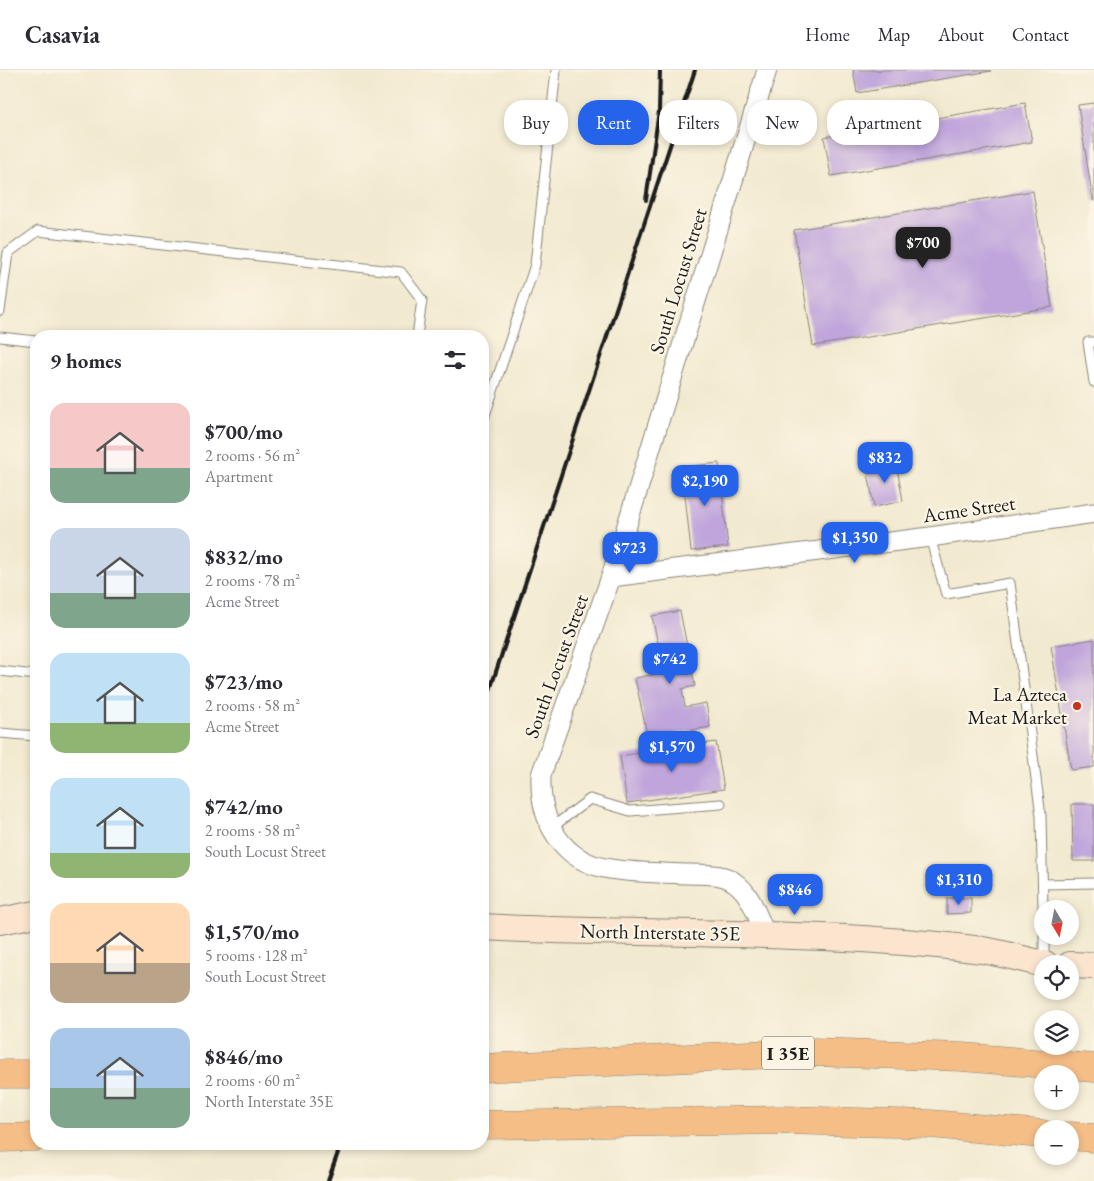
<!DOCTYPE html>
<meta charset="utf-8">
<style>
:root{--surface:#fff;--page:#f7f7f7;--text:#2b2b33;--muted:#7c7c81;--line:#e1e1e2;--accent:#2563eb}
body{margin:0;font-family:"EB Garamond",serif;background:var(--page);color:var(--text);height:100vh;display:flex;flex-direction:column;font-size:19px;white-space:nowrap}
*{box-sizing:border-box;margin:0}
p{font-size:16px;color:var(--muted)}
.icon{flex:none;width:28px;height:28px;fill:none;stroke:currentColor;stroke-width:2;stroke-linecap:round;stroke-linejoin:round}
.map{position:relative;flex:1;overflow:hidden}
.details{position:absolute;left:30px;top:260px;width:459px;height:820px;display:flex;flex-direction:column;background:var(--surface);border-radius:20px;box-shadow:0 2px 8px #0003}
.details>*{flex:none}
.banner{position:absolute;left:504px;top:30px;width:475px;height:45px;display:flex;gap:10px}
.needle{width:32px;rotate:170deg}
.buttons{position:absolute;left:1034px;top:830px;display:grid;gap:10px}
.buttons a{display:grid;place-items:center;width:45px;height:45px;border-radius:50%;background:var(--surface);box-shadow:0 2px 8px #0003;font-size:25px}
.price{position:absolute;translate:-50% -42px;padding:0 11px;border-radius:10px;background:var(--accent);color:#fff;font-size:16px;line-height:32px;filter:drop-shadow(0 1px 2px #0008)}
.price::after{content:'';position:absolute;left:50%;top:30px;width:15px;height:11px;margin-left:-8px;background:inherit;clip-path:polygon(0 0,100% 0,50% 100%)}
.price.active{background:#222;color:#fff}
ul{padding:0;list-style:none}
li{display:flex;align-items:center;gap:15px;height:125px;padding:0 20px}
li span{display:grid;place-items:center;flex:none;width:140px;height:100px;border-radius:15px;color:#555}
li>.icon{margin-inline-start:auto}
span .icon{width:60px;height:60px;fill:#fffc;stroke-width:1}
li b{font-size:21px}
h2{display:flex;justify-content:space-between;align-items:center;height:60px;padding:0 20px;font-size:21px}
.pill{padding:0 18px;border-radius:20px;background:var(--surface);box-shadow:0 2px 8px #0003;font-size:18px;line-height:45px}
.pill.active{background:var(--accent);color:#fff}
header{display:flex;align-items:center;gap:30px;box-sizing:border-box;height:70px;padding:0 25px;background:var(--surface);border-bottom:1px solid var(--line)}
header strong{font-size:24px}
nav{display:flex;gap:28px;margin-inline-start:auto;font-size:18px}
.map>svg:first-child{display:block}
.building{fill:#bfa5db}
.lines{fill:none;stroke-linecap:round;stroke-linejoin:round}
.lane-casing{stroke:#878376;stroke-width:11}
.street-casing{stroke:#878376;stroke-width:21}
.secondary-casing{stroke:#878376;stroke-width:28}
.highway-casing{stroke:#878376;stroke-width:29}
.lane{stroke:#fff;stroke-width:9}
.street{stroke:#fff;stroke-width:19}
.secondary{stroke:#fbe5cf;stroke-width:26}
.highway{stroke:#f6be87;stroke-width:28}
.rail{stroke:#1c1c1c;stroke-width:4}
.poi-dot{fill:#c8321e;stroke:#fcf5e5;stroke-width:2}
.labels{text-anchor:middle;stroke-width:4.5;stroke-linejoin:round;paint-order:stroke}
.shield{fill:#fcf5e5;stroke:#5f5d58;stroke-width:1}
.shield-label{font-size:19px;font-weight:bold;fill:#1c1c1c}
.street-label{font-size:20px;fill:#1c1c1c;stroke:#fcf5e5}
.poi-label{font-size:20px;fill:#1c1c1c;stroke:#fcf5e5;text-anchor:end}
</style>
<header>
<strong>Casavia</strong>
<nav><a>Home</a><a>Map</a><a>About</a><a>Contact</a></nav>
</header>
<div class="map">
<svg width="1094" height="1111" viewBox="0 0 1094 1111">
<rect width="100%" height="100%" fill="#fcf5e5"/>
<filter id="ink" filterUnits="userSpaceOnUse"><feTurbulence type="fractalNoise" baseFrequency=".02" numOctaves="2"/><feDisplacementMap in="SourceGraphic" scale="10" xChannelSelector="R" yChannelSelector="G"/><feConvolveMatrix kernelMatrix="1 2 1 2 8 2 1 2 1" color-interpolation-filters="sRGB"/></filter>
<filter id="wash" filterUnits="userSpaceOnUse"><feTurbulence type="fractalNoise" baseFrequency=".0096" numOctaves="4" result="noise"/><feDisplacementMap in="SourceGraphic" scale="20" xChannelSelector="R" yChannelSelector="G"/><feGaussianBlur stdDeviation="1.12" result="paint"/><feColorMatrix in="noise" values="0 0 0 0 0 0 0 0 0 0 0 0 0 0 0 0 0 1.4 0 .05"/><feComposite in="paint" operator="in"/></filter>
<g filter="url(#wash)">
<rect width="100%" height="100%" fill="#f2ead0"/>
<g id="blocks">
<g class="building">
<path d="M 853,0 L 990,0 L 991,1 L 857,23 Z"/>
<path d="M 1025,33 L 1032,72 L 831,106 L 824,67 Z"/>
<path d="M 1094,33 L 1094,131 L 1093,131 L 1078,35 Z"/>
<path d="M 1033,121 L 1052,237 L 813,276 L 794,160 Z"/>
<path d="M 896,392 L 903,431 L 874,437 L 867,397 Z"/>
<path d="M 719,393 L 728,477 L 691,481 L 682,397 Z"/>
<path d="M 680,541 L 695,616 L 682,619 L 685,637 L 706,633 L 710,657 L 648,669 L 635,608 L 681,599 L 680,590 L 662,593 L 652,546 Z"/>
<path d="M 1094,569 L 1094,697 L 1071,700 L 1051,576 Z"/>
<path d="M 716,672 L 724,719 L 627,733 L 620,686 Z"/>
<path d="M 1072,734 L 1094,734 L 1094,791 L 1073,791 Z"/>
<path d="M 947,828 L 971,828 L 971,843 L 947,844 Z"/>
</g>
</g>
</g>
<g filter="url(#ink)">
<use href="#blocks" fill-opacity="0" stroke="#878376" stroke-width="1"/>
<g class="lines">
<g class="lane-casing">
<g id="lane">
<path d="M 0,241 L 8,183 L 38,161 L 401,202 L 422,230 L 417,266"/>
<path d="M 0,267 L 36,271"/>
<path d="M 1094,272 L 1088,272 L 1094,312"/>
<path d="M 482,354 L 535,195 L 556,0"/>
<path d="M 930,467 L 946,524 L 1010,513 L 1041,746 L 1043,839"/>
<path d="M 0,601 L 36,605"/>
<path d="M 0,663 L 36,666"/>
<path d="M 551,758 L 590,729 L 630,741 L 721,734"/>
<path d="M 1043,814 L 1094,813"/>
<path d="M 1044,866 L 1044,891"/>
</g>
</g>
<g class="street-casing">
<g id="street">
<path d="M 611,507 L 930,467 L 1094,443"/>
<path d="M 765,863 C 757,846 751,823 734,812 C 723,803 704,805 690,804 C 664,803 636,803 610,799 C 562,792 539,751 541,705 L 611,507 L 767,0"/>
</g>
</g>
<g class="secondary-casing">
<g id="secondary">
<path d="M 0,851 L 36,844"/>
<path d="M 482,857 C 649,866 816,859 982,880 C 1003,883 1024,890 1045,894"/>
<path d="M 1070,895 L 1094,896"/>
</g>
</g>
<g class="highway-casing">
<g id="highway">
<path d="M 482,998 L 814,982 L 962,987 L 1094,998"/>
<path d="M 0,1004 L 36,1004"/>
<path d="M 482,1055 L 782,1050 L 930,1054 L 1042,1064"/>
<path d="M 1070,1066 L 1094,1068"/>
<path d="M 0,1068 L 36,1067"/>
</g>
</g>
<use href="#lane" class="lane"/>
<use href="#street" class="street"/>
<use href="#secondary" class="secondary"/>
<use href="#highway" class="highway"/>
<g class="rail">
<path d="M 646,130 L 659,41 L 660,0"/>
<path d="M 482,644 L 695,0"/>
<path d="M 328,1111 L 341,1074"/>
</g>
</g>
</g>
<circle class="poi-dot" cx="1077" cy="636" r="5"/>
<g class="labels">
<rect class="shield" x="762" y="966.5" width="52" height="33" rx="4"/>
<g class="shield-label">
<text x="788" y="990">I 35E</text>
</g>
<g class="street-label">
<text transform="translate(678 211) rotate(-73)" y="7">South Locust Street</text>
<text transform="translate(969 439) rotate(-8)" y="7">Acme Street</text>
<text transform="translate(556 596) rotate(-70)" y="7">South Locust Street</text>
<text transform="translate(660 862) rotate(1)" y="7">North Interstate 35E</text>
</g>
<g class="poi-label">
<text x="1067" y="631">La Azteca<tspan x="1067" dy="23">Meat Market</tspan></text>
</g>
</g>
</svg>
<div class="buttons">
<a><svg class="needle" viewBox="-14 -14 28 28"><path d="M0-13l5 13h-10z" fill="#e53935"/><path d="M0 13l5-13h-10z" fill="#7c7c81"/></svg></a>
<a><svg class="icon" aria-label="locate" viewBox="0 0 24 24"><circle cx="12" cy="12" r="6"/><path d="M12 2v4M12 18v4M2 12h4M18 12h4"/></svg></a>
<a><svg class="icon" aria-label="layers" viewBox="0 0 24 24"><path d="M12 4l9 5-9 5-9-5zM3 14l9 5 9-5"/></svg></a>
<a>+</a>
<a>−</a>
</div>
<b class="price active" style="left:923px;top:199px">$700</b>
<b class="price" style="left:885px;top:414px">$832</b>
<b class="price" style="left:705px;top:437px">$2,190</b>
<b class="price" style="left:855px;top:494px">$1,350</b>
<b class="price" style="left:630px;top:504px">$723</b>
<b class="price" style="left:670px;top:615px">$742</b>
<b class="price" style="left:672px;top:703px">$1,570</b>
<b class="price" style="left:959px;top:836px">$1,310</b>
<b class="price" style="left:795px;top:846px">$846</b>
<div class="banner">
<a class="pill">Buy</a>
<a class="pill active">Rent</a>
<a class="pill">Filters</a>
<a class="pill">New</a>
<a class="pill">Apartment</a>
</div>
<section class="details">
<h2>9 homes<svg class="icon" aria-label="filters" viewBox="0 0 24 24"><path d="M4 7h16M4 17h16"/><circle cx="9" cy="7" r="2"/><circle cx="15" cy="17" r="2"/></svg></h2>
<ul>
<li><span style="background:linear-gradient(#f6c9c9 65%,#7fa58c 0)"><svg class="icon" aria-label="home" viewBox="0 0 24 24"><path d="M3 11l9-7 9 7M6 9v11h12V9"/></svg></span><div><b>$700/mo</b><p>2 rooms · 56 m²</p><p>Apartment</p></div></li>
<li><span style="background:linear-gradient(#c9d6e8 65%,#7fa58c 0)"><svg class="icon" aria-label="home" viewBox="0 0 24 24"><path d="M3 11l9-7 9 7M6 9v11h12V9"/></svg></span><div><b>$832/mo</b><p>2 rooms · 78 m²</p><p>Acme Street</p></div></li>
<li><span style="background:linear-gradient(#bfe0f5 70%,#8fb573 0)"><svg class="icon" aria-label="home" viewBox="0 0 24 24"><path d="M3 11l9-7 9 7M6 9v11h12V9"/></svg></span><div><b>$723/mo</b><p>2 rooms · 58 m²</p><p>Acme Street</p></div></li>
<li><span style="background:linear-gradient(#bfe0f5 75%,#8fb573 0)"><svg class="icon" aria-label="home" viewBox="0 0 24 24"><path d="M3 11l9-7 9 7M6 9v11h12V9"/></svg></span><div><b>$742/mo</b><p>2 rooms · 58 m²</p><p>South Locust Street</p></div></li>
<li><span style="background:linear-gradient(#ffd9b3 60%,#b9a48a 0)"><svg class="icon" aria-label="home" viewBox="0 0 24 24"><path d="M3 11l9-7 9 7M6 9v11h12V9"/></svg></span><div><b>$1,570/mo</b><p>5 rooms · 128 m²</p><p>South Locust Street</p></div></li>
<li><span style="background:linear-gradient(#a9c7e8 60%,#7fa58c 0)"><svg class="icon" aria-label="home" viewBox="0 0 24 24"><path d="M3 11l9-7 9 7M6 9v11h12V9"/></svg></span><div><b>$846/mo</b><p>2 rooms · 60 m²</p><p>North Interstate 35E</p></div></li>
</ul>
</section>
</div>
